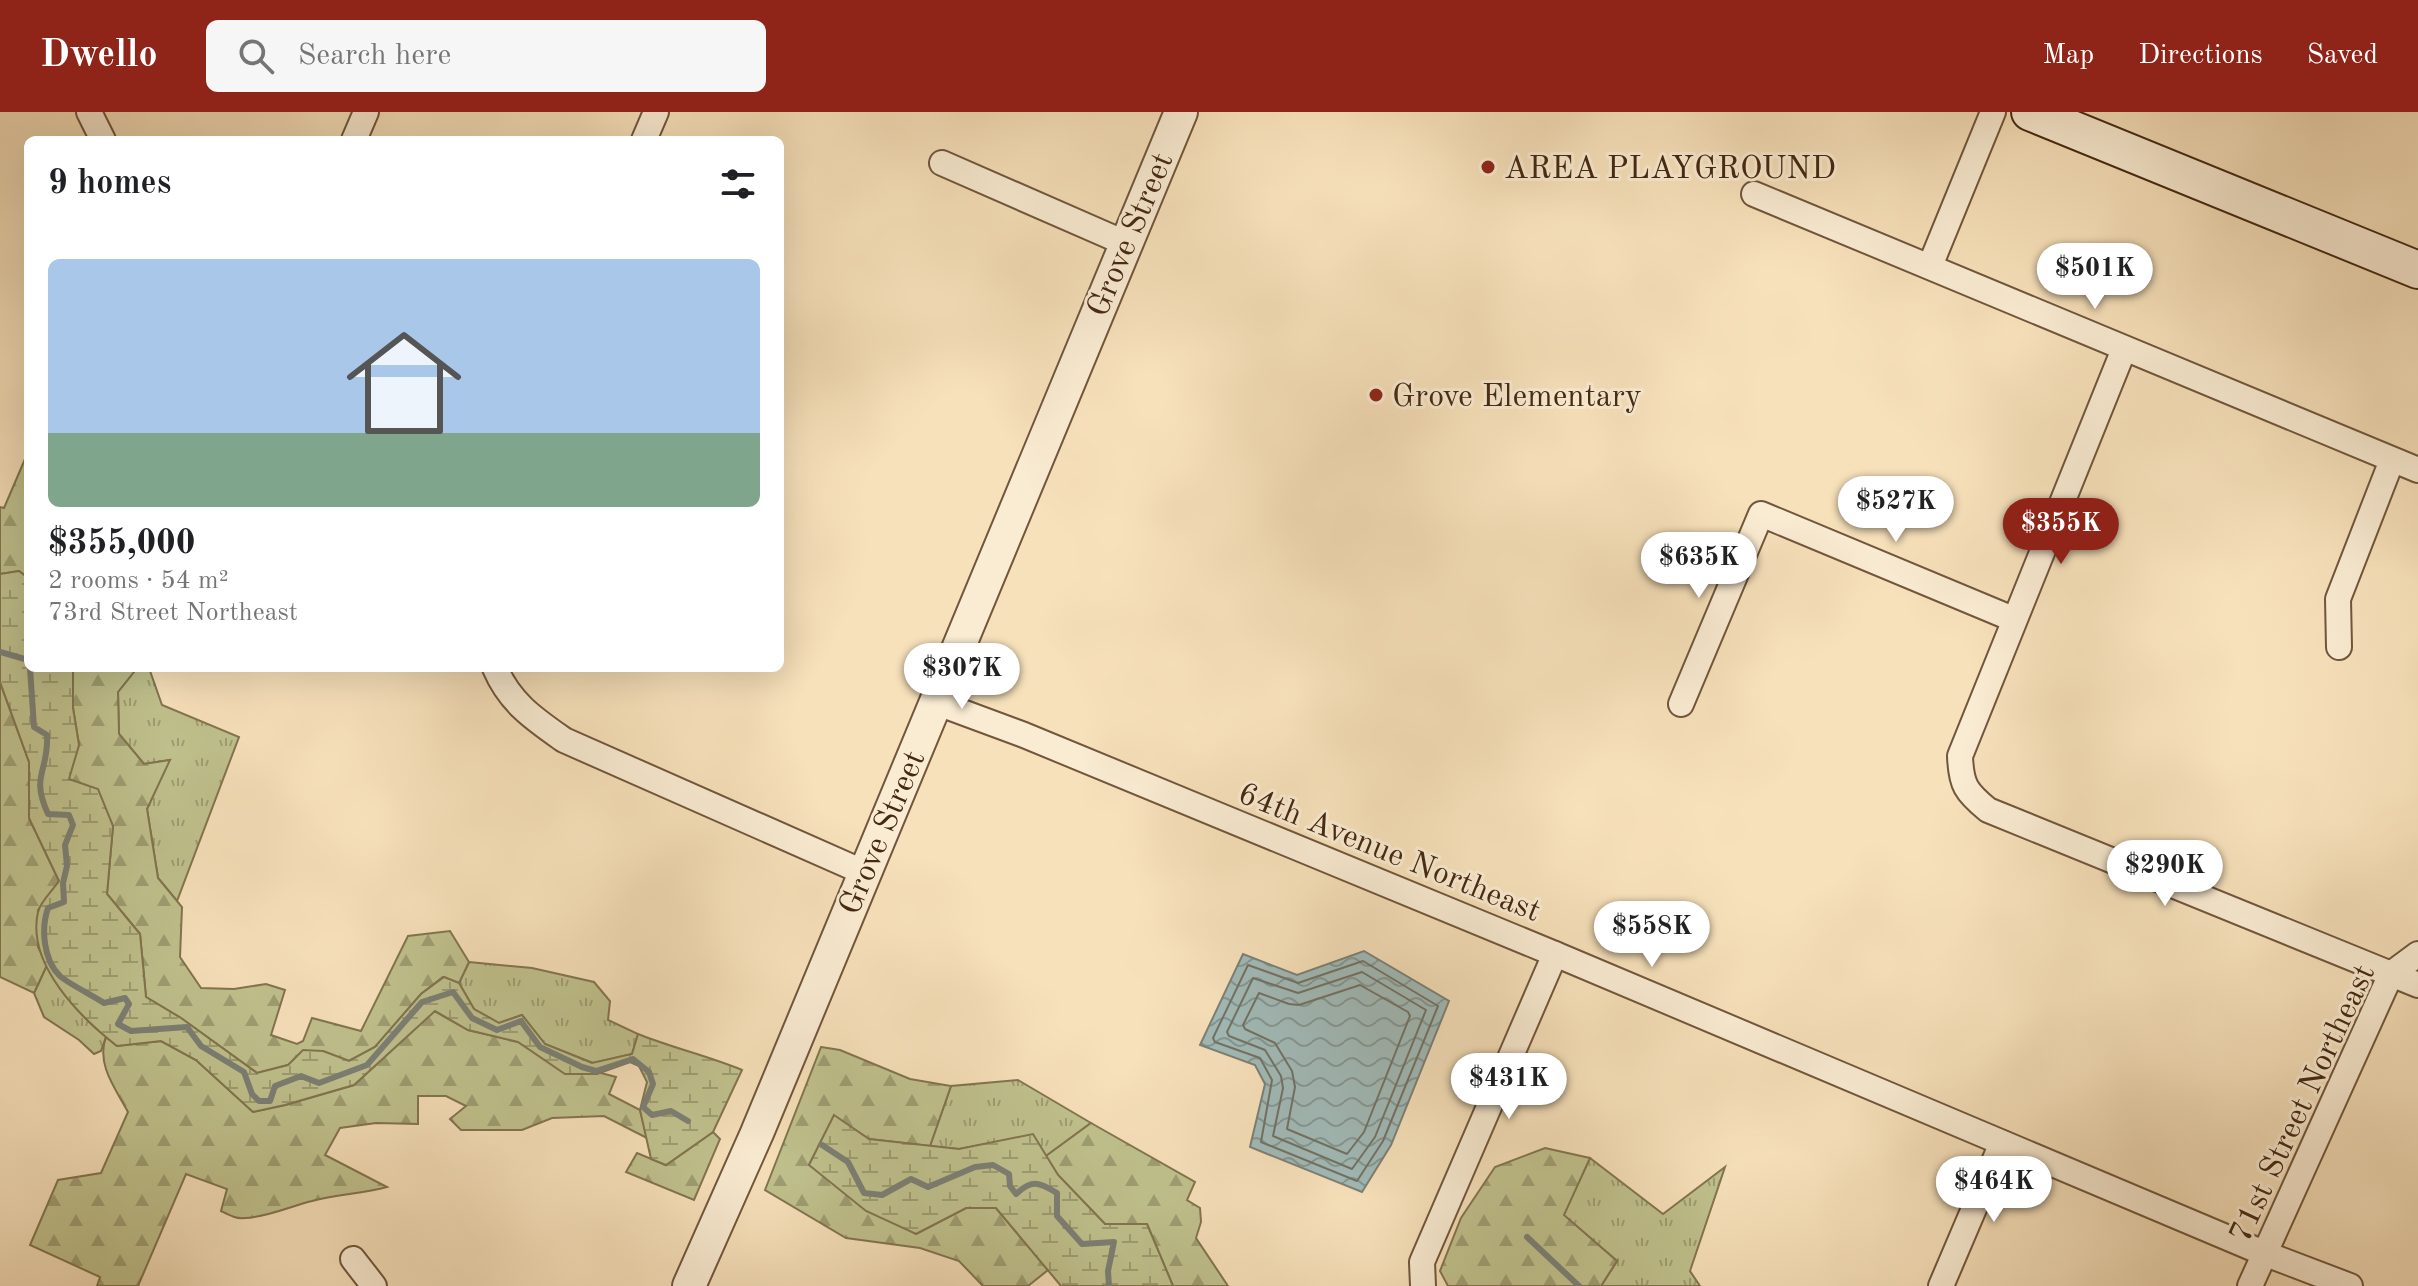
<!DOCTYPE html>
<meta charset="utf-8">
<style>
:root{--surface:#fff;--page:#f6f6f6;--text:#202124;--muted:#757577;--line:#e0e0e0;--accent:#8f2418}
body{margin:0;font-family:"Old Standard TT",serif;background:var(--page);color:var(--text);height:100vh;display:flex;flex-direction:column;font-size:30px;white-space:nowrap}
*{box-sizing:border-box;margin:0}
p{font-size:26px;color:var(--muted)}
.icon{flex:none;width:44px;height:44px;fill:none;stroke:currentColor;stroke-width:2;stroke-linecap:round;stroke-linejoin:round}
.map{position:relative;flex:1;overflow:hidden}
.sheet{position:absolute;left:24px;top:24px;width:760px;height:536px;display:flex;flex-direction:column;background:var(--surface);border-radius:12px;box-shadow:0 8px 32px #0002}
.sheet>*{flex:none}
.price{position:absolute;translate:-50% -68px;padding:0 18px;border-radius:28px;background:#fff;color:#222;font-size:26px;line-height:52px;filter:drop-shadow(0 2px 4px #0008)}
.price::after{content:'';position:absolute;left:50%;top:48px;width:24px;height:18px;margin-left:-12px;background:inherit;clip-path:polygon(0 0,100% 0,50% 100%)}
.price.active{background:var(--accent);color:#fff}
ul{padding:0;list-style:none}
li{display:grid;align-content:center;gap:16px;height:424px;padding:0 24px}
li+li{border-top:2px solid var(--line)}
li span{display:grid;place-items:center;height:248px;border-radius:12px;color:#555}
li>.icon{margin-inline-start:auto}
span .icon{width:144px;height:144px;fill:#fffc;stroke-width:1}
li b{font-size:34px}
h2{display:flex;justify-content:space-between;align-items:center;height:96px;padding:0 24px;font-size:34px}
header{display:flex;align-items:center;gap:48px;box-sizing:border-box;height:112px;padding:0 40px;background:var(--accent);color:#fff}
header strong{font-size:38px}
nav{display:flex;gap:44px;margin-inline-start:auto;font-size:28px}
.search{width:560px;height:72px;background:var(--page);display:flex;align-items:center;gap:20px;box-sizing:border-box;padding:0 28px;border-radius:12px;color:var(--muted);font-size:30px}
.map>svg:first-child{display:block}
.grass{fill:url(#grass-tufts);stroke:#827550;stroke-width:2}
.forest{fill:url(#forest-firs);stroke:#827550;stroke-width:2}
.wetland{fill:url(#wetland-marsh);stroke:#827550;stroke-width:2}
.water{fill:url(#water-waves);stroke:#7c8076;stroke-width:2}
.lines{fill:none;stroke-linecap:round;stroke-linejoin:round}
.shore{stroke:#727265;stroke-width:2}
.stream{stroke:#7c8076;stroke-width:6}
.minor-casing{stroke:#71563c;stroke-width:28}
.tertiary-casing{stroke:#71563c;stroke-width:36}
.secondary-casing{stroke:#442811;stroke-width:40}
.minor{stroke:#faecd3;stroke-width:24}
.tertiary{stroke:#faecd3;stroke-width:32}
.secondary{stroke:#faecd3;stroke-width:36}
.poi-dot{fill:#8f2418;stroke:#faecd3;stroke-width:3}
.labels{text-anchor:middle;stroke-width:6;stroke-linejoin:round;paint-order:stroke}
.poi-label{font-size:32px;fill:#442811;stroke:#faecd3;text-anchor:start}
.street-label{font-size:32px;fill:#442811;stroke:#faecd3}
</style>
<header>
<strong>Dwello</strong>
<div class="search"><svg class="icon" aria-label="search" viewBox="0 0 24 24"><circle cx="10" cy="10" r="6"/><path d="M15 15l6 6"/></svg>Search here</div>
<nav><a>Map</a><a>Directions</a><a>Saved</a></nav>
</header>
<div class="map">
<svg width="2418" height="1174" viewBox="0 0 2418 1174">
<defs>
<pattern id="grass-tufts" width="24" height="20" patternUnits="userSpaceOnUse" patternTransform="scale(2)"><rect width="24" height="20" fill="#c0c28e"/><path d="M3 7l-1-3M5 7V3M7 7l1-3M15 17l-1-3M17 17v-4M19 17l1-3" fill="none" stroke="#9e9e73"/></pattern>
<pattern id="forest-firs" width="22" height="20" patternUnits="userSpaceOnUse" patternTransform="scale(2)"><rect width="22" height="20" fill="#c0c28e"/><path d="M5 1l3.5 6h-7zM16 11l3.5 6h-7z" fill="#9e9e73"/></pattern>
<pattern id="wetland-marsh" width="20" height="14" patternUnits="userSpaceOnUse" patternTransform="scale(2)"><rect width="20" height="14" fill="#c0c28e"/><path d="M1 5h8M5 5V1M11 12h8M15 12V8" fill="none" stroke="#9e9e73"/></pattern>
<pattern id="water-waves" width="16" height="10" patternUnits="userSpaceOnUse" patternTransform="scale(2)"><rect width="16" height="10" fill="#a1bbb9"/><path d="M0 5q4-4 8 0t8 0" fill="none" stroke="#859895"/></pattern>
</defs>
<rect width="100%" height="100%" fill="#f7e1bb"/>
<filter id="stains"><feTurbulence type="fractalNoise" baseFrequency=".0025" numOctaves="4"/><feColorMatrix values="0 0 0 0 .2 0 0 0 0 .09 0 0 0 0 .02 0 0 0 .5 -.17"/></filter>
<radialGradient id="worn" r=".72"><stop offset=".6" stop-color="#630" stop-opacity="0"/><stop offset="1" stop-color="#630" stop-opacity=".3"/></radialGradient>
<g class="grass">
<path d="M 137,556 L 149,556 L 162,593 L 239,625 L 177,789 L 158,766 L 147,697 L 169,648 L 144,652 L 119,622 L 118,580 Z"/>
<path d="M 469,850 L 532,856 L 594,870 L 610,889 L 608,908 L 638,922 L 632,942 L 593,951 L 545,932 L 522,903 L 499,911 L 474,897 L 459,871 Z"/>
<path d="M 47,853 C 62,882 81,905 106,925 L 101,939 L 94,942 L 79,928 L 44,905 L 34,881 Z"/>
<path d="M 1018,968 L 1091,1011 L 1046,1044 L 1033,1023 L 959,1037 L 930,1034 L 951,974 Z"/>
<path d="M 1590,1046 L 1663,1102 L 1725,1055 L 1690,1159 L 1700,1174 L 1601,1174 L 1617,1149 L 1563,1103 Z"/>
</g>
<g class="forest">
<path d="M 28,340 L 28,466 L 19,459 L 0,462 L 0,395 L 4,396 Z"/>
<path d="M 73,556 L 137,556 L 118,580 L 119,622 L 144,652 L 170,648 L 147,697 L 158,766 L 182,795 L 180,845 L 201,876 L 234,877 L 266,872 L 285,878 L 271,923 L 297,932 L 303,929 L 312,906 L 361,919 L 408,824 L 450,819 L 469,850 L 459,871 L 443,865 L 421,882 L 375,935 L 349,949 L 323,939 L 288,953 L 257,961 L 181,906 L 146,885 L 140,822 L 107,782 L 113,714 L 68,667 L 79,633 L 73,596 Z"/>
<path d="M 0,570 L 29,650 L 29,706 L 59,769 L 38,798 L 38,835 L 47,853 L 34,881 L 0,865 Z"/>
<path d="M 434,899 L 468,918 L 518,930 L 565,961 L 601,961 L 616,965 L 609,982 L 640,998 L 647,1026 L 604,1004 L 552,1006 L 522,1018 L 461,1018 L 450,1007 L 466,994 L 446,984 L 418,984 L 418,1012 L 376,1011 L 340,1016 L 325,1043 L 387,1075 C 362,1082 337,1082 312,1089 C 291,1094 268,1105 245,1106 C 236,1107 229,1103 221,1099 L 227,1077 L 186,1062 L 138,1174 L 97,1174 L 100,1165 L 30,1133 L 58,1068 L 101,1061 L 128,1000 C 115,976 96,952 106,925 L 117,934 L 161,929 L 196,948 L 253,1000 L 285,993 L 354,973 Z"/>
<path d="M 821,935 L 840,938 L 910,967 L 951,974 L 930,1034 L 869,1027 L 834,1004 L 809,1053 L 916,1122 L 966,1096 L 996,1096 L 1048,1158 L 1028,1174 L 983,1174 L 959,1149 L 920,1136 L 846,1126 L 765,1078 Z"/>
<path d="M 1091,1011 L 1195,1070 L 1187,1088 L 1200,1096 L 1201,1110 L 1196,1126 L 1228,1174 L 1173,1174 L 1147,1112 L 1105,1112 L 1058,1063 L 1046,1044 Z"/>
<path d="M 713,1020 L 720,1027 L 694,1088 L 626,1060 L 637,1041 L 666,1053 Z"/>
<path d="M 1545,1036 L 1590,1046 L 1564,1103 L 1617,1149 L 1601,1174 L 1448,1174 L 1440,1159 L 1461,1106 L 1495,1055 Z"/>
</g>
<g class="wetland">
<path d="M 19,459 L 28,466 L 28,556 L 73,556 L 73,596 L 79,633 L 69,667 L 98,677 L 113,714 L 107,782 L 140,822 L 146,885 L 181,906 L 257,961 L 288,953 L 303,938 L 323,939 L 349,949 L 375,935 L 421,882 L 444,865 L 459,871 L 474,897 L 499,911 L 522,903 L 545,932 L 592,951 L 632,942 L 638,922 C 673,936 708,944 742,958 L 713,1020 L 666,1053 L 651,1047 L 640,998 L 647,970 L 639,954 L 630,950 L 597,962 L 565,962 L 518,930 L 468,918 L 435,899 L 354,973 L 285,993 L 253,1000 L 196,948 L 161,929 L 117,934 C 80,905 26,852 38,800 C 40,790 53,778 59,769 L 29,706 L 29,650 L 0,570 L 0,462 Z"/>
<path d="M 834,1003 L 869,1027 L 959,1037 L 1033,1022 L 1058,1063 L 1105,1112 L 1147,1112 L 1173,1174 L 1061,1174 L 996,1096 L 966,1096 L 916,1122 L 866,1099 L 809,1053 Z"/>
</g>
<path class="water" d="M 1364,839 L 1449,889 L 1391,1033 L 1362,1080 L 1250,1035 L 1265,972 L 1255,953 L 1200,933 L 1243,842 L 1297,863 Z"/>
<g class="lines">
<g class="shore">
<path d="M 1363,849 L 1438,894 L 1383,1029 L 1357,1069 L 1261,1030 L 1272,968 L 1260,946 L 1215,930 L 1213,926 L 1248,853 L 1298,871 Z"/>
<path d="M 1362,860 L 1426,898 L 1375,1025 L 1352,1057 L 1273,1024 L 1283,976 L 1281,964 L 1265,938 L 1229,924 L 1227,920 L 1253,866 L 1298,881 Z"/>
<path d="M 1360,873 L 1408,900 L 1410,904 L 1364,1020 L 1347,1042 L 1287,1017 L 1295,975 L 1292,959 L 1275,931 L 1245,917 L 1243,913 L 1259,881 L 1289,892 L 1299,893 Z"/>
</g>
<g class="stream">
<path d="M 0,540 L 28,548"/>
<path d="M 30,556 L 34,615 L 47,623 C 49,660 30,663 48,702 L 69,703 L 73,713 L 65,733 L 67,754 L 63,771 L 64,790 L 48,796 C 41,816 43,848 60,864 C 64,869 97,886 104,891 L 125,886 L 129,892 L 118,912 L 131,919 L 187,915 L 201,934 L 244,960 L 252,982 L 259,989 L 270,989 L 275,974 L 301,964 L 319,971 L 367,953 L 422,890 L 453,880 L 472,906 L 497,918 L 521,909 L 540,935 L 582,955 L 596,959 L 633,947 L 649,960 L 653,972 L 643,995 L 652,1003 L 671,999 L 688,1009"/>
<path d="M 822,1033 L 848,1050 L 864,1081 L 882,1083 L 911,1067 L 928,1075 L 975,1055 L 993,1053 L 1009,1062 L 1010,1074 L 1016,1082 C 1032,1067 1039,1070 1057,1081 L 1057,1104 L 1082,1132 L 1114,1130 L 1108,1159 L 1109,1174"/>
<path d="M 1527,1125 L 1579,1174"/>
</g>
<g class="minor-casing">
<g id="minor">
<path d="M 89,0 L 103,28"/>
<path d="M 354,28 L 366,0"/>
<path d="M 644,28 L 656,0"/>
<path d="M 942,51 L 1125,131"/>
<path d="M 1754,82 L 2418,358"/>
<path d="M 1930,154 L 1993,0"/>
<path d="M 2124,237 L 1960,644 C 1961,673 1966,680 1988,698 L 2418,873"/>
<path d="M 2339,535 L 2338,487 L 2392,348"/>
<path d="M 495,556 C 510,591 534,607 564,628 L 863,760"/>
<path d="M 935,590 L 1024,623 L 1555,842 L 2266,1142 L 2350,1174"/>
<path d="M 1681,592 L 1761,402 L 2013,507"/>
<path d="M 353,1147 L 374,1174"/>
<path d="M 1423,1174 L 1422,1150 L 1555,842"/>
<path d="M 1941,1174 L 2002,1031"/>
<path d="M 2250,1174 L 2391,862 L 2418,842"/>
</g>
</g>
<g class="tertiary-casing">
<path id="tertiary" d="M 689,1174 L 757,1021 L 1181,0"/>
</g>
<g class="secondary-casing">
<path id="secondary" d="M 2030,0 L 2418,158"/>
</g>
<use href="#minor" class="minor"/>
<use href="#tertiary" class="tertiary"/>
<use href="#secondary" class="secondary"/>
</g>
<g class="poi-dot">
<circle cx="1488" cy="55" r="8"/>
<circle cx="1376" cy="283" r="8"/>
</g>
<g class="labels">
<g class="poi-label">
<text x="1504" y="66">AREA PLAYGROUND</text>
<text x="1392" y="294">Grove Elementary</text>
</g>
<g class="street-label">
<text transform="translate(1129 122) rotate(-67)" y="11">Grove Street</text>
<text transform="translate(881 720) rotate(-67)" y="11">Grove Street</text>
<text transform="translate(1390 739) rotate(22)" y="11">64th Avenue Northeast</text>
<text transform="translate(2301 991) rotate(-65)" y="11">71st Street Northeast</text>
</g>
</g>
<rect width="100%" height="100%" filter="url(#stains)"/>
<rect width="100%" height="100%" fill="url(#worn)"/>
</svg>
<b class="price" style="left:2095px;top:199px">$501K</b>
<b class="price" style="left:1896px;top:432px">$527K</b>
<b class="price active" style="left:2061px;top:454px">$355K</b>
<b class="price" style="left:1699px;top:488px">$635K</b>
<b class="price" style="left:962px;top:599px">$307K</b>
<b class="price" style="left:2165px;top:796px">$290K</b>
<b class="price" style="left:1652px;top:857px">$558K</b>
<b class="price" style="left:1509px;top:1009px">$431K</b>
<b class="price" style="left:1994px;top:1112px">$464K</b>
<section class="sheet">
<h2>9 homes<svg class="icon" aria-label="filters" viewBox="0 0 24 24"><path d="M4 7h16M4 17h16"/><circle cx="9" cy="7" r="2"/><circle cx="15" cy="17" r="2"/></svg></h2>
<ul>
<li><span style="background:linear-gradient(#a9c7e8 70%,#7fa58c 0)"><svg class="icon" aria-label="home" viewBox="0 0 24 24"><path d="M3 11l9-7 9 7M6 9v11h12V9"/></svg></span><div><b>$355,000</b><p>2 rooms · 54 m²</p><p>73rd Street Northeast</p></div></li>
</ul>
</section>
</div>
